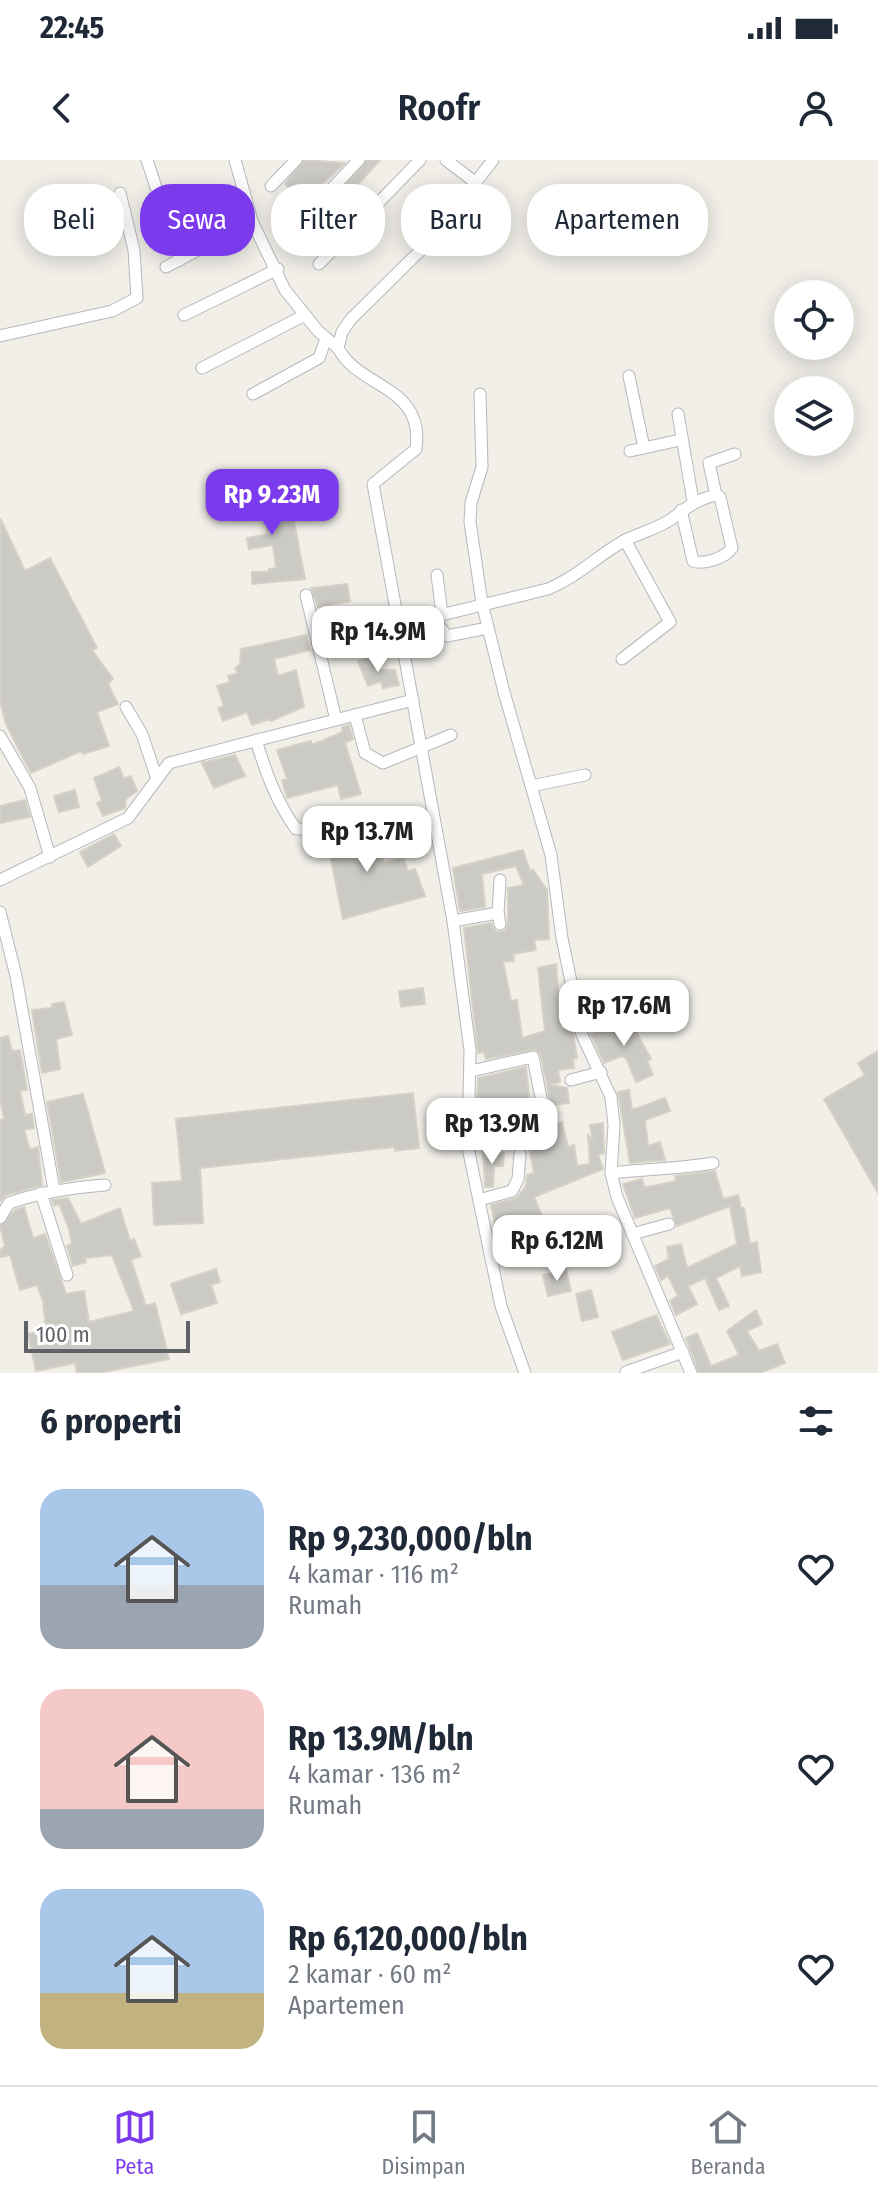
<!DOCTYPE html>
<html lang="id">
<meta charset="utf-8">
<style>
:root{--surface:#fff;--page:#f2f2f3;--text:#1f2937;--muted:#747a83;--line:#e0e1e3;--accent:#7c3aed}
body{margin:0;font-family:"Fira Sans Condensed",sans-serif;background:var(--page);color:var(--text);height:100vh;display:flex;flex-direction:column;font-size:30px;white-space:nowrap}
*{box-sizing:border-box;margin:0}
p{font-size:26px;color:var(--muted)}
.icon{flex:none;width:44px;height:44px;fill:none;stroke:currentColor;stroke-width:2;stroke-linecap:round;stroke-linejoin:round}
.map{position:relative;height:1213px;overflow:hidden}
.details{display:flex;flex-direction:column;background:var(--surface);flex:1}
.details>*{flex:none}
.hud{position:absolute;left:24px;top:24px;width:830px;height:72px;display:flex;gap:16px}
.buttons{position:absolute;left:774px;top:120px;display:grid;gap:16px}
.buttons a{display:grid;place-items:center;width:80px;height:80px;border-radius:50%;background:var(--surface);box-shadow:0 4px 20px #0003;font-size:40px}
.scale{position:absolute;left:24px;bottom:20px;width:166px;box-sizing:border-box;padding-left:8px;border:4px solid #5f6368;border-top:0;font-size:22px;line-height:28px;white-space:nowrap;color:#5f6368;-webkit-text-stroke:6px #fff;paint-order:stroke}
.price{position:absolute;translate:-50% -68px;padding:0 18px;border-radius:16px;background:#fff;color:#222;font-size:26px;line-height:52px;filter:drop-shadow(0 2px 4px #0008)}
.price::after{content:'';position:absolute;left:50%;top:48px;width:24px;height:18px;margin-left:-12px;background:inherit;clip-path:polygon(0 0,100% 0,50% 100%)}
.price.selected{background:var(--accent);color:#fff}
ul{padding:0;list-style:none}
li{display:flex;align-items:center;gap:24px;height:200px;padding:0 40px}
li span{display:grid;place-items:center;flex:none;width:224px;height:160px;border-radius:24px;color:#555}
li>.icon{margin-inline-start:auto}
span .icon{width:96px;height:96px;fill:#fffc;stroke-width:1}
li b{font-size:34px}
h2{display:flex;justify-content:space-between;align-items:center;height:96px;padding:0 40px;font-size:34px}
.chip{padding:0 28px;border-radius:32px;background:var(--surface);box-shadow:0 4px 20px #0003;font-size:28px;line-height:72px}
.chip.selected{background:var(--accent);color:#fff}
.status{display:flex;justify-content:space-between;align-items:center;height:56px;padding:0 40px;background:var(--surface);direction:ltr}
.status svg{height:22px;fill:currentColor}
header{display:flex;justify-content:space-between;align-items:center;height:104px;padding:0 40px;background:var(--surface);font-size:36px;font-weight:600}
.tab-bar{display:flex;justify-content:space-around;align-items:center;height:112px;border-top:2px solid var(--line);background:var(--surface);font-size:22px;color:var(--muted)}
.tab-bar a{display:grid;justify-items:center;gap:4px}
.tab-bar .selected{color:var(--accent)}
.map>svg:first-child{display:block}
.building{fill:#cccac5;stroke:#d6d1c6;stroke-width:2}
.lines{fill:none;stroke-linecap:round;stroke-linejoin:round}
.street-casing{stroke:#b5b8bc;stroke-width:13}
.street{stroke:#fff;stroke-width:11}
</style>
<div class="status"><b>22:45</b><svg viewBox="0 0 49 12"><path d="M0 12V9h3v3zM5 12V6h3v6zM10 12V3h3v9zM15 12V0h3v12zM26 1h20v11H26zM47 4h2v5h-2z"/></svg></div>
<header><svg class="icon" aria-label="back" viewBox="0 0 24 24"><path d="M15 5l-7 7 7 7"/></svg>Roofr<svg class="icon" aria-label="person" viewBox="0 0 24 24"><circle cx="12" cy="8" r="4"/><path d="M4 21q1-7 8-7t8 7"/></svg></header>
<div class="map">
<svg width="878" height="1213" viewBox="0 0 878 1213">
<rect width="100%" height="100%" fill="#f1efe8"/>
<g class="building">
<path d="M 304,0 L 345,3 L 294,50 L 285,41 L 294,32 L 285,24 Z"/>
<path d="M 367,0 L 380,0 L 336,49 L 330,43 Z"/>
<path d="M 310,331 L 322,332 L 325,357 L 316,358 L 315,351 L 296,353 L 294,333 Z"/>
<path d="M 256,332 L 256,337 L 272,333 L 278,352 L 292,351 L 305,419 L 252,424 L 252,412 L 269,412 L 269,409 L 276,408 L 273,385 L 249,389 L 247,378 L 268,374 L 265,353 L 234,359 L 230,335 Z"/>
<path d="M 0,358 L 25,411 L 50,398 L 97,488 L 92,490 L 113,519 L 108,524 L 118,544 L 97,552 L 109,586 L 83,594 L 81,591 L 31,613 L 6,564 L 0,541 Z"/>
<path d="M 347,424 L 350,441 L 318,447 L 311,428 Z"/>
<path d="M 306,475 L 310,490 L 274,499 L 278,516 L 296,510 L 304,547 L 271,561 L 270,559 L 252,565 L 247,552 L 223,561 L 218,548 L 224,546 L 217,526 L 230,522 L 228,516 L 238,513 L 235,509 L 240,504 L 241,489 Z"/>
<path d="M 371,496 L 376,510 L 395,510 L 399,525 L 383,528 L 381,521 L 368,526 L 358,501 Z"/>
<path d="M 349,565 L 353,579 L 345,583 L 361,634 L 341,639 L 338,625 L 287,638 L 282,620 L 287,619 L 277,590 L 311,581 L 312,585 L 343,572 L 342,567 Z"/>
<path d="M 235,595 L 245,616 L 214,628 L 202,603 Z"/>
<path d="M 119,607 L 124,619 L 131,616 L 137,631 L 126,639 L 125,648 L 103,656 L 97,643 L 102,641 L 94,618 Z"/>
<path d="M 75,630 L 79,647 L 59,652 L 54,636 Z"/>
<path d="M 25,640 L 30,657 L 0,663 L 0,646 Z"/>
<path d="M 349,665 L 354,685 L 378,679 L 384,703 L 403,697 L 408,711 L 415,709 L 425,736 L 343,759 L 329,689 L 318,692 L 314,675 Z"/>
<path d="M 114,674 L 121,686 L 88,707 L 80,692 Z"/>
<path d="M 523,690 L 530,711 L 533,710 L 547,730 L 549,779 L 534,780 L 536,790 L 513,794 L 514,801 L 503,802 L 511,841 L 517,840 L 522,878 L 545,871 L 538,808 L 556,804 L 561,869 L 572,866 L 577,898 L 573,899 L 574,908 L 558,910 L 560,922 L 551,925 L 567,928 L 569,943 L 553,945 L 557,964 L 562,962 L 568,987 L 574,985 L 577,1006 L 590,1004 L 588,975 L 593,979 L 590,965 L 603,963 L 604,993 L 598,995 L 603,1009 L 534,1037 L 542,1056 L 498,1077 L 491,1045 L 517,1038 L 526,1026 L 527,1015 L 534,1013 L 528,982 L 501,984 L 497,952 L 477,952 L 478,918 L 526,907 L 530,947 L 550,945 L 549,936 L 541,895 L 536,889 L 486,899 L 484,892 L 478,893 L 464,768 L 491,763 L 496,772 L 505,771 L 508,763 L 508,728 L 524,725 L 516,706 L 482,714 L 485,747 L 460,751 L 453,708 Z"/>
<path d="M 600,824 L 606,850 L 586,854 L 584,844 L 593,842 L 590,827 Z"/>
<path d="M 423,828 L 425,844 L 401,847 L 399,831 Z"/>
<path d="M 64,842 L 72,875 L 56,879 L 60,909 L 42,913 L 32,850 L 52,848 L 52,844 Z"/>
<path d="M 629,859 L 651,899 L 647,901 L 653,915 L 636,922 L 626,898 L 622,896 L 604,903 L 591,874 Z"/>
<path d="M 8,876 L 12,891 L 20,890 L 27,930 L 20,931 L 25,955 L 32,954 L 34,968 L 24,970 L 30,990 L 38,987 L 42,1025 L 6,1035 L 0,1041 L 0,960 L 4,959 L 0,940 L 0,878 Z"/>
<path d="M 878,891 L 878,1033 L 824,939 L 865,915 L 858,903 Z"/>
<path d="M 629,930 L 632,950 L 665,938 L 670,951 L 645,960 L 648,986 L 660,982 L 665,1000 L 630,1003 L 618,932 Z"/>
<path d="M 413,933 L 419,988 L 395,991 L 394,987 L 200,1008 L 203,1063 L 154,1065 L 152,1023 L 182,1021 L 176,959 Z"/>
<path d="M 83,934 L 105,1013 L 61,1022 L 47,942 Z"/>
<path d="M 483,992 L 504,993 L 503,1006 L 494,1006 L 493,1027 L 485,1027 Z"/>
<path d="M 715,1011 L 723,1039 L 738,1035 L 741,1048 L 744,1048 L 750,1084 L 757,1082 L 761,1112 L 742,1116 L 740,1106 L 716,1118 L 729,1146 L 719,1150 L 705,1118 L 688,1126 L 697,1144 L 676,1155 L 670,1141 L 678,1136 L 668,1116 L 661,1120 L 655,1106 L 669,1099 L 667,1087 L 681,1084 L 687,1108 L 737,1084 L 730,1046 L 677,1066 L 670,1048 L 635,1058 L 623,1024 L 642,1019 L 644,1027 L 653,1026 L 676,1021 L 675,1016 Z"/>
<path d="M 68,1038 L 81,1064 L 120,1048 L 130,1081 L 134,1079 L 141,1096 L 131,1100 L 146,1146 L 155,1143 L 169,1199 L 98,1213 L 77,1213 L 75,1203 L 36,1211 L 28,1174 L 46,1170 L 43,1141 L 37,1125 L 20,1130 L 10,1095 L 1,1097 L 0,1090 L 5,1086 L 0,1066 L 15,1050 L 24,1047 L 33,1078 L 45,1074 L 66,1134 L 84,1131 L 89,1162 L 134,1151 L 112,1095 L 85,1098 L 86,1102 L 73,1106 L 67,1086 L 72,1084 L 69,1069 L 59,1044 L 54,1046 L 52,1040 Z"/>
<path d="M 216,1109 L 220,1122 L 211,1125 L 217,1143 L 181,1154 L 171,1124 Z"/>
<path d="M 566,1110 L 571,1131 L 548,1136 L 543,1115 Z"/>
<path d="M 591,1130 L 598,1157 L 582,1161 L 576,1134 Z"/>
<path d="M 756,1150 L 762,1164 L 747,1171 L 759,1191 L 777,1184 L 785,1203 L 760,1213 L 699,1213 L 686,1178 L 697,1173 L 711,1206 L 739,1195 L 727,1171 Z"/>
<path d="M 656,1155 L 670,1184 L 623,1200 L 612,1172 Z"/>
</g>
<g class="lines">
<g class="street-casing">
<g id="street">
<path d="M 147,0 L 180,100"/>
<path d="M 235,0 L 252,61"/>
<path d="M 446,0 L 476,23"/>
<path d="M 493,0 L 428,83 L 351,159 L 342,172 L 338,188 C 359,229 425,225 416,289 L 373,324 L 453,761 L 470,890 L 468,988 L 501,1146 L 525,1213"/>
<path d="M 271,26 L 296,0"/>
<path d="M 293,69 L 359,0"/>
<path d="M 319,104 L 420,0"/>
<path d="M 166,107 L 252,61 L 285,130 L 318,171 L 338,188"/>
<path d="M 184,155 L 278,109"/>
<path d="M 0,176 L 112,151 L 137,138 L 134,90 L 120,33"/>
<path d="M 202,208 L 305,155"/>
<path d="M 629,216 L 644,288"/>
<path d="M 253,234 L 319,198 L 326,179"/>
<path d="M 480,234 L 482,307 L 471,343 L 470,362 L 482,443 L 504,532 L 551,695 L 562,778 L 582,875 L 611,937 L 614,965 L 611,1013 L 617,1037 L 691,1213"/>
<path d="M 678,254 L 693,341"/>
<path d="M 630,291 L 680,280"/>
<path d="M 716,335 L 709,303 L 735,294"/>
<path d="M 437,415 L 442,454"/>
<path d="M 306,435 L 336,560"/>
<path d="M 432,456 L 447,476 L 488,468"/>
<path d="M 400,465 L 548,429 C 577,417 596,397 622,382 C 638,373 658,369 673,358 C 689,346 696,340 716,335 L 720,337 L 732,388 C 725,398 704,405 693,401 L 681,350"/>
<path d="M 622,499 L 670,462 L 625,380"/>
<path d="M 126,547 L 142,574 L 156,616"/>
<path d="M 355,555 L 365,593 L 383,603 L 451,575"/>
<path d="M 0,576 L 30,628 L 50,697"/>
<path d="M 256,580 C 266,613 276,641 296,669 L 308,669"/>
<path d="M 531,626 L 585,615"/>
<path d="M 0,720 L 128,658 L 169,603 L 413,540"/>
<path d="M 0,752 L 16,816 L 54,1030"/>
<path d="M 498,753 L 500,720"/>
<path d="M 453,761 L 498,753 L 500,764"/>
<path d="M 471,911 L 533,897 L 541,938"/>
<path d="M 571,920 L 601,912"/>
<path d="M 611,1013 C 646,1009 678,1009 713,1003"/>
<path d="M 41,1033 L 67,1115"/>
<path d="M 479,1040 L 512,1031 L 518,1019 L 520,994"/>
<path d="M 0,1058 L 9,1043 C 41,1032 71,1028 105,1025"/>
<path d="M 632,1074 L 669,1064"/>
<path d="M 626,1212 L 683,1192"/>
</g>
</g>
<use href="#street" class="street"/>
</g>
</svg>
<div class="buttons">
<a><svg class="icon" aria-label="locate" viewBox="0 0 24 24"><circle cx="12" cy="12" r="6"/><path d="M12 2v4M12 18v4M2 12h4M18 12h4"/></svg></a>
<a><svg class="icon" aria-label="layers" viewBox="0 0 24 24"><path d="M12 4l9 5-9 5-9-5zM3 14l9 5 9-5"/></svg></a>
</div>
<div class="scale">100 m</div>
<b class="price selected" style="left:272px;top:377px">Rp 9.23M</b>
<b class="price" style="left:378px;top:514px">Rp 14.9M</b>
<b class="price" style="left:367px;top:714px">Rp 13.7M</b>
<b class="price" style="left:624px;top:888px">Rp 17.6M</b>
<b class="price" style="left:492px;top:1006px">Rp 13.9M</b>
<b class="price" style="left:557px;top:1123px">Rp 6.12M</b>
<div class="hud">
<a class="chip">Beli</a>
<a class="chip selected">Sewa</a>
<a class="chip">Filter</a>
<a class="chip">Baru</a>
<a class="chip">Apartemen</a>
</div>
</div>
<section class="details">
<h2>6 properti<svg class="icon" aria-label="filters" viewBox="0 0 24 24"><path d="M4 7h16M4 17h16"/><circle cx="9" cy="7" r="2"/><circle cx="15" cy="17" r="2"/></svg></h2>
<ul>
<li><span style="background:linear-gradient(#a9c7e8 60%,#9aa5b1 0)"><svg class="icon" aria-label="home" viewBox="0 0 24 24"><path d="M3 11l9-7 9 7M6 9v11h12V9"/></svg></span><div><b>Rp 9,230,000/bln</b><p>4 kamar · 116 m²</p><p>Rumah</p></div><svg class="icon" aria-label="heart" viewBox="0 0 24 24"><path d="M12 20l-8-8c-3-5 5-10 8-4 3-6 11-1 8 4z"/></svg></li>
<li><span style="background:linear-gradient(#f6c9c9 75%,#9aa5b1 0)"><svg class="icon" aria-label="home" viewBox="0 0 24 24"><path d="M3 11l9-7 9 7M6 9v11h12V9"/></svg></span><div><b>Rp 13.9M/bln</b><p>4 kamar · 136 m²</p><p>Rumah</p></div><svg class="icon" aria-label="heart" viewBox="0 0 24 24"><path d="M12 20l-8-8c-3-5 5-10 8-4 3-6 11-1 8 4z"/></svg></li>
<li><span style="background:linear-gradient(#a9c7e8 65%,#c2b280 0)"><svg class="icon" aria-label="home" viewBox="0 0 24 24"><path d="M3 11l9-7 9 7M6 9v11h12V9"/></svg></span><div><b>Rp 6,120,000/bln</b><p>2 kamar · 60 m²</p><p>Apartemen</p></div><svg class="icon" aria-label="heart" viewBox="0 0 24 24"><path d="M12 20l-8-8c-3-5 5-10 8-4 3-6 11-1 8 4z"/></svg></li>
</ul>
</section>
<nav class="tab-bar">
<a class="selected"><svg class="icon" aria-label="map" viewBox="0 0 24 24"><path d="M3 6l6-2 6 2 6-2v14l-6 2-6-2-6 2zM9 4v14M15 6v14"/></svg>Peta</a>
<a><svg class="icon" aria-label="saved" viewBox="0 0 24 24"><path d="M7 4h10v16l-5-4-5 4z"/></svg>Disimpan</a>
<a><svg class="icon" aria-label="home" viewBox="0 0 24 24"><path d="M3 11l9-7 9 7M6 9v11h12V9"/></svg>Beranda</a>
</nav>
